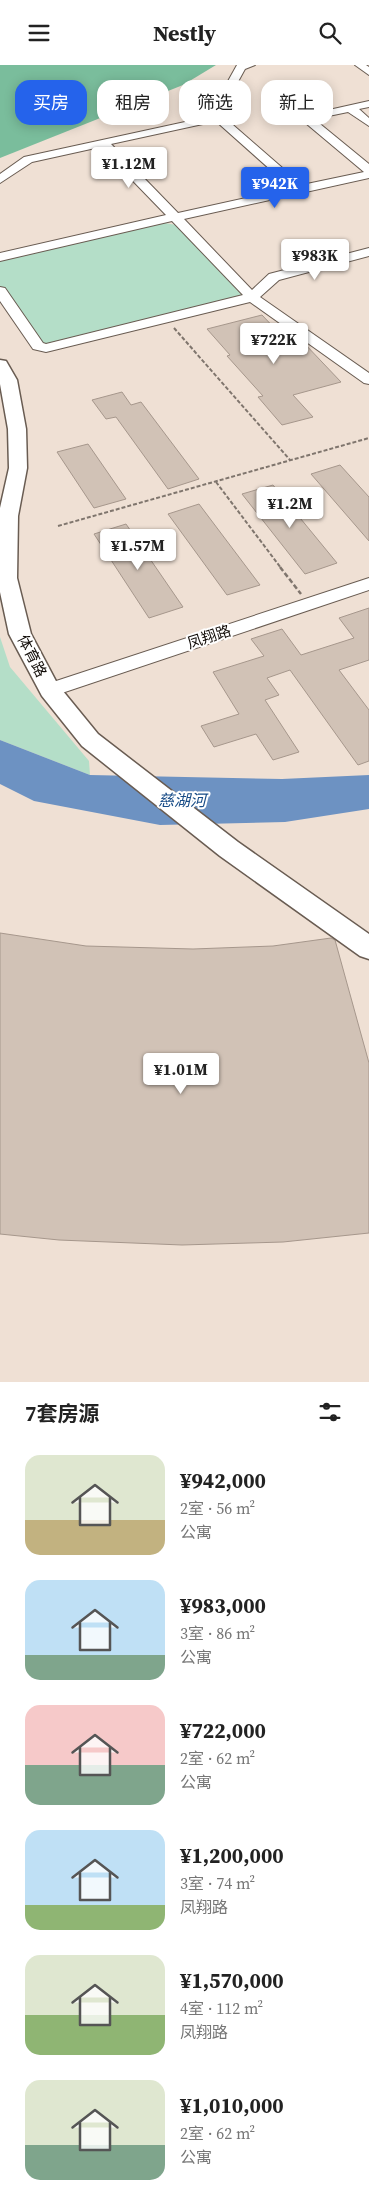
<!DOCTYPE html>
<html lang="zh">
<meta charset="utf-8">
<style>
:root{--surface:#fff;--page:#f2f2f2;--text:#222;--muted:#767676;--accent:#2563eb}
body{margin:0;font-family:"Source Serif 4","Noto Sans SC",serif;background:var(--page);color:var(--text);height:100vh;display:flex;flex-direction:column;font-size:19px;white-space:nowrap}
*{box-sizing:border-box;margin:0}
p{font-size:16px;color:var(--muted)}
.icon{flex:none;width:28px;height:28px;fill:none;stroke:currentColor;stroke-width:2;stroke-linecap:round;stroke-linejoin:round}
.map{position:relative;height:1317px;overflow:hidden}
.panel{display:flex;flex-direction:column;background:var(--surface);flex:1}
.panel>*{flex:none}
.hud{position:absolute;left:15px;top:15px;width:340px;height:45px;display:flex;gap:10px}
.price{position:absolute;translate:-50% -42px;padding:0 11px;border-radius:5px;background:#fff;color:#222;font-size:16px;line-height:32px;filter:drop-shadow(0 1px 2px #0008)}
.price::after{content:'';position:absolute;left:50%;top:30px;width:15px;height:11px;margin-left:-8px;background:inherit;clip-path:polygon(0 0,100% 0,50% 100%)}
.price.selected{background:var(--accent);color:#fff}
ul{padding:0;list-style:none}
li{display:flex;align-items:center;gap:15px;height:125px;padding:0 25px}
li span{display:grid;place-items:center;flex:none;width:140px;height:100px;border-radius:15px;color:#555}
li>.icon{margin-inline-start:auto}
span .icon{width:60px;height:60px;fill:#fffc;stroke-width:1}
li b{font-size:21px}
h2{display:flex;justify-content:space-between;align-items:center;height:60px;padding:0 25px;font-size:21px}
.chip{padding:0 18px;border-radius:15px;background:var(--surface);box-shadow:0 2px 12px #0003;font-size:18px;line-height:45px}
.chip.selected{background:var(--accent);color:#fff}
header{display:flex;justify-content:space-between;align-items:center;height:65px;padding:0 25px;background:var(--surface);font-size:22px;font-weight:700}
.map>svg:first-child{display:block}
.green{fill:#b4dec8}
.forest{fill:#7abd9c}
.water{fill:#6d92c2}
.building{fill:#d1c2b6;stroke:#a6978c}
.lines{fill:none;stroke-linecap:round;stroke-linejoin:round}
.minor-casing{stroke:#695c52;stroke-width:2}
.tertiary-casing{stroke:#695c52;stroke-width:3}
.path-far1{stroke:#7f756d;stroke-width:2;stroke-dasharray:4 2;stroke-linecap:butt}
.path{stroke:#7f756d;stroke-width:2.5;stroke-dasharray:5 2.5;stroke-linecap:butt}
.minor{fill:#fff;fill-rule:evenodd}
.tertiary{fill:#fff;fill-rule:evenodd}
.labels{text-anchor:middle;stroke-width:4;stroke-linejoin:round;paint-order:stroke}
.street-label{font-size:15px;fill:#110c08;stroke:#fff}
.water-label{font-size:16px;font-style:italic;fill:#174b86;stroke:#fff}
</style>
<header><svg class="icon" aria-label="menu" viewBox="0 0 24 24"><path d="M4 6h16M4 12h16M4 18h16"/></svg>Nestly<svg class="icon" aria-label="search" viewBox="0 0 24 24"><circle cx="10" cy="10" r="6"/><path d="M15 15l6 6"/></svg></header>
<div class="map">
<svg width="369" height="1317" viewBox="0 0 369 1317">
<rect width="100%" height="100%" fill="#efe0d4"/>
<g class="green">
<path d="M 165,158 L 176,160 L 242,230 L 50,279 L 42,279 L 0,223 L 0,196 Z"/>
<path d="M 0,572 L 10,602 L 89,696 L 90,710 L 0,675 Z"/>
</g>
<path class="forest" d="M 0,0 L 216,0 L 183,20 L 0,93 Z"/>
<path class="water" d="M 0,675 L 90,710 L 282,714 L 369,710 L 369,744 L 285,757 L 160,760 L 34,736 L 0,719 Z"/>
<g class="building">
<path d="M 262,250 L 280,269 L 287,267 L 297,278 L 303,277 L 341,317 L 293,330 L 313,352 L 282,360 L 258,332 L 263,331 L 227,291 L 230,290 L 207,264 Z"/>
<path d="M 122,327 L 131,340 L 141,337 L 199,414 L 168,424 L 116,352 L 106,354 L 92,335 Z"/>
<path d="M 88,379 L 126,434 L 94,443 L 57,387 Z"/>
<path d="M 340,400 L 369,432 L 369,476 L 311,409 Z"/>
<path d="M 273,420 L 337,498 L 305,509 L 242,429 Z"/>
<path d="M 199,439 L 260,520 L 227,530 L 168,449 Z"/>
<path d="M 126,459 L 183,542 L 149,553 L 94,469 Z"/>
<path d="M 369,543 L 369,595 L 339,605 L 369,645 L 369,696 L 358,700 L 290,605 L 267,613 L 279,630 L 265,635 L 299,687 L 273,695 L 256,669 L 214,682 L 201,661 L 239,649 L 213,607 L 264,591 L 251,574 L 282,564 L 301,590 L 354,573 L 339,553 Z"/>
<path d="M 0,868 L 86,881 L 193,884 L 273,881 L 331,873 L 335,875 L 369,998 L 369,1168 L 283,1177 L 182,1180 L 59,1175 L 0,1169 Z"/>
</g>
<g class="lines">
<g class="minor-casing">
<g id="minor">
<path d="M 237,0 L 255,0 L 245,4 L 219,51 L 225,53 L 302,120 L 364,107 L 302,55 L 300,53 L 302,51 L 369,36 L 369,42 L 359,44 L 369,53 L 369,61 L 348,47 L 314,54 L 369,99 L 369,113 L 184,154 L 252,225 L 269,209 L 369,183 L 369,191 L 279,215 L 260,232 L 369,308 L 369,319 L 364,318 L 250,237 L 46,287 L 33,284 L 0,236 L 0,222 L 5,223 L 43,278 L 46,279 L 243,230 L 172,156 L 0,196 L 0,188 L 166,150 L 100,82 L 32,97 L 0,118 L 0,109 L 24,92 L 208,52 ZM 212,57 L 218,58 L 291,123 L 178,148 L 111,79 Z"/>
<path d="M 355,0 L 366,0 L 369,2 L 369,10 Z"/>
<path d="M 369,513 L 369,525 L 56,630 L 50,632 L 44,630 L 41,625 L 44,620 Z"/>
</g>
</g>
<g class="tertiary-casing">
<path id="tertiary" d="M 0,295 L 6,296 L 17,315 L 26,364 L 27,403 L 18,451 L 17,513 L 31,569 L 58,620 L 98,669 L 238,777 L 369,869 L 369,894 L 360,891 L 220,791 L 82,681 L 42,631 L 9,569 L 0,527 L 0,443 L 9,403 L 8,364 L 0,319 Z"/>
</g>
<g class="path-far1">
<path d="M 174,263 L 290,395"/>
<path d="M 216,417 L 281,503"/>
<path d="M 58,461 L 369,373"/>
</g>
<path class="path" d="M 280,502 L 301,529"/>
<use href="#minor" class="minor"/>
<use href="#tertiary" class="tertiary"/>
</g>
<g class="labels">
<g class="street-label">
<text transform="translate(209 572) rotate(-18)" y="5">凤翔路</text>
<text transform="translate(32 591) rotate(63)" y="5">体育路</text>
</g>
<g class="water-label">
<text x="182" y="741">慈湖河</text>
</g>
</g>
</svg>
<b class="price" style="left:129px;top:124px">¥1.12M</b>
<b class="price selected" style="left:275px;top:144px">¥942K</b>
<b class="price" style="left:315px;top:216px">¥983K</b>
<b class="price" style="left:274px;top:300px">¥722K</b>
<b class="price" style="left:290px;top:464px">¥1.2M</b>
<b class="price" style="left:138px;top:506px">¥1.57M</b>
<b class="price" style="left:181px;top:1030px">¥1.01M</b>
<div class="hud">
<a class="chip selected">买房</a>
<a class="chip">租房</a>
<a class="chip">筛选</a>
<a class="chip">新上</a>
</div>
</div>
<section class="panel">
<h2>7套房源<svg class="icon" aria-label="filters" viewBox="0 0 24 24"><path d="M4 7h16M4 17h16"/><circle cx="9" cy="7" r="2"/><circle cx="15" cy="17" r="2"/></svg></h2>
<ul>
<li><span style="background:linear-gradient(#dfe7d0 65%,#c2b280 0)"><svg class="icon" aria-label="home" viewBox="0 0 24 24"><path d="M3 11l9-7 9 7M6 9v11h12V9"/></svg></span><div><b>¥942,000</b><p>2室 · 56 m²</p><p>公寓</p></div></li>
<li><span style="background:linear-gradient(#bfe0f5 75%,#7fa58c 0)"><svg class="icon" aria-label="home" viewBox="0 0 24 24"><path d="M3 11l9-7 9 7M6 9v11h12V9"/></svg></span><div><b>¥983,000</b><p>3室 · 86 m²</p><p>公寓</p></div></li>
<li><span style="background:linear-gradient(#f6c9c9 60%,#7fa58c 0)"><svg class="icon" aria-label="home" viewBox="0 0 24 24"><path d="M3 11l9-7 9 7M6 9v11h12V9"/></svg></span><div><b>¥722,000</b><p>2室 · 62 m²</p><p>公寓</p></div></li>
<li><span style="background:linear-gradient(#bfe0f5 75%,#8fb573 0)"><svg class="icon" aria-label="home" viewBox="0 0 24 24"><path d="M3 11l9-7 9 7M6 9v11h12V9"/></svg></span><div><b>¥1,200,000</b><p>3室 · 74 m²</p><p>凤翔路</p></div></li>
<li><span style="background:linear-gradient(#dfe7d0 60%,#8fb573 0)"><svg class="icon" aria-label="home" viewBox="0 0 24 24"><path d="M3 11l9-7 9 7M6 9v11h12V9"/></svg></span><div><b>¥1,570,000</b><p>4室 · 112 m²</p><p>凤翔路</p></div></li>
<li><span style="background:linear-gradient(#dfe7d0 65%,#7fa58c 0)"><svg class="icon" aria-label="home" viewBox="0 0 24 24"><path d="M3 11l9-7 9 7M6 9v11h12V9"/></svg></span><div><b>¥1,010,000</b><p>2室 · 62 m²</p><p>公寓</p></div></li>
</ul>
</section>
